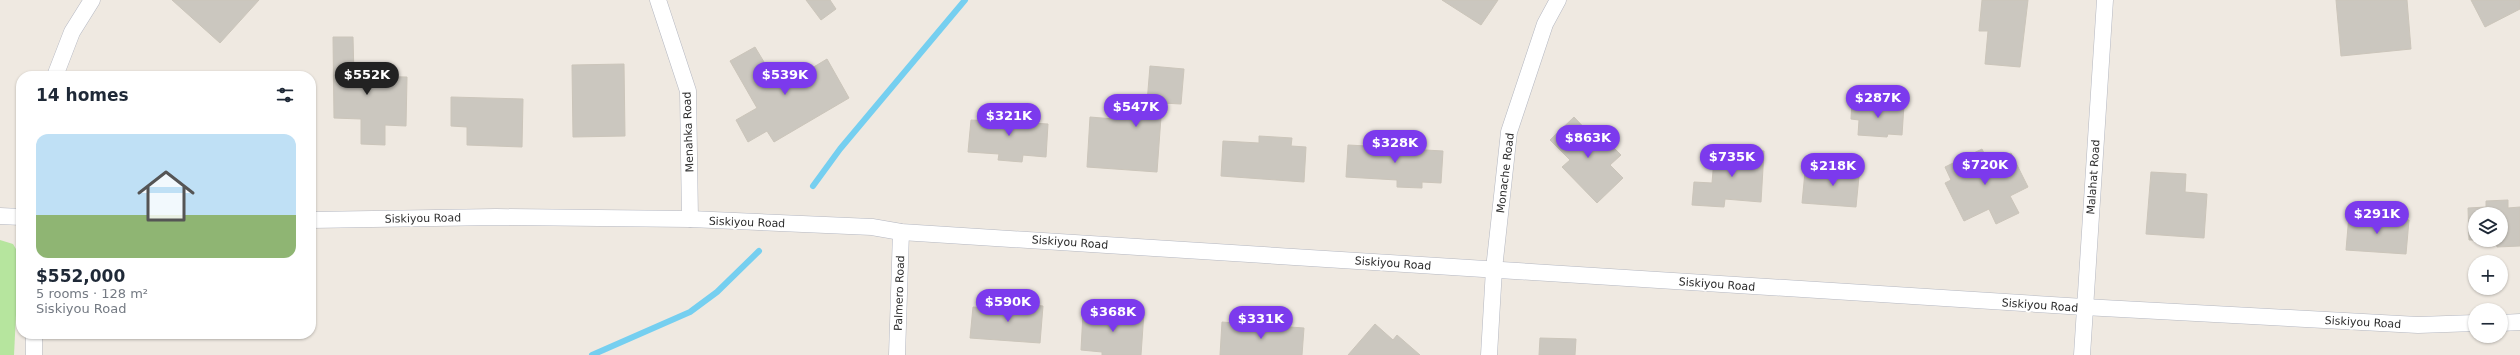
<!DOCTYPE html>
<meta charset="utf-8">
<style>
:root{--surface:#fff;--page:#f2f2f3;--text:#1f2937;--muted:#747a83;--line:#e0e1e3;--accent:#7c3aed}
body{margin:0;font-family:"DejaVu Sans",sans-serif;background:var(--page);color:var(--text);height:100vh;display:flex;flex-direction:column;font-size:15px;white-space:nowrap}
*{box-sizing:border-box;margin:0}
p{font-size:13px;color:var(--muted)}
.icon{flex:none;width:22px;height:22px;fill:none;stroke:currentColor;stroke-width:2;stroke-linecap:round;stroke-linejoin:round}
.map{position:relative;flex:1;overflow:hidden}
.details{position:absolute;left:16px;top:71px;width:300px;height:268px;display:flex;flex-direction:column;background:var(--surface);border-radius:16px;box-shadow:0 1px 3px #0004}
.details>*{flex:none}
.buttons{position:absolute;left:2468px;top:207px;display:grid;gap:8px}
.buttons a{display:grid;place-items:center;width:40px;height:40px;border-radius:50%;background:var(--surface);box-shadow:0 1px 3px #0004;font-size:20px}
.price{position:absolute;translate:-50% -34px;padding:0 9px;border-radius:14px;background:var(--accent);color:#fff;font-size:13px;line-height:26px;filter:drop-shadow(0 1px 2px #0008)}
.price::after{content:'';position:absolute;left:50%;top:24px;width:12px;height:9px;margin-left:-6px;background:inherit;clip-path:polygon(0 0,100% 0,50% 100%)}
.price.active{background:#222;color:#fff}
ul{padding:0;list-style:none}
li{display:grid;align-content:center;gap:8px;height:212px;padding:0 20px}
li+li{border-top:1px solid var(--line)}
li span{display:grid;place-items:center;height:124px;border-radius:12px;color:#555}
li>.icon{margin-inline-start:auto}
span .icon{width:72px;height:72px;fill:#fffc;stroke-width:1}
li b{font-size:17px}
h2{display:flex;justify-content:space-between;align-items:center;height:48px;padding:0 20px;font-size:17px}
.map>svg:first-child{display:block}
.green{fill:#b6e59e}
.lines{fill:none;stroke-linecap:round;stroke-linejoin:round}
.stream{stroke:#75cff0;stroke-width:6}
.building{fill:#cbc7bf;stroke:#cbc5ba}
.street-casing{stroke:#b4b7c1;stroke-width:17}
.street{stroke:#fff;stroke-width:16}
.labels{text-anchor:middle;stroke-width:4;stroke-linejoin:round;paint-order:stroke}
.street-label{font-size:11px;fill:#2e2e2e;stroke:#fff}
</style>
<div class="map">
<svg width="2520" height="355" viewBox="0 0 2520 355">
<rect width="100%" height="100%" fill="#efe9e1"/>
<path class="green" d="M 0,240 L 13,244 L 19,254 L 14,355 L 0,355 Z"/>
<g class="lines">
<g class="stream">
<path d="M 813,186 L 840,149 L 965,0"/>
<path d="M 592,355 L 690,312 L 717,292 L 759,251"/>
</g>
</g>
<g class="building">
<path d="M 172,0 L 259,0 L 220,43 Z"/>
<path d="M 806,0 L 830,0 L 836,9 L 821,20 Z"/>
<path d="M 1442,0 L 1498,0 L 1481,25 Z"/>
<path d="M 1982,0 L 2028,0 L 2020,67 L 1985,64 L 1988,31 L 1979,31 Z"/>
<path d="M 2336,0 L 2407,0 L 2411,49 L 2341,56 Z"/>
<path d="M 2471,0 L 2520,0 L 2520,9 L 2485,27 Z"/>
<path d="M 333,37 L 353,37 L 354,76 L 407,77 L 406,126 L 385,125 L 385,145 L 361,144 L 361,119 L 334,118 Z"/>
<path d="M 755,47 L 776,82 L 799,69 L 802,74 L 827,59 L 849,98 L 774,142 L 767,131 L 748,142 L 736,120 L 757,108 L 730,61 Z"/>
<path d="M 624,64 L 625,136 L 573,137 L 572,65 Z"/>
<path d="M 1150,66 L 1184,69 L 1181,104 L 1162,103 L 1157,172 L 1087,167 L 1090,117 L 1137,121 L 1137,114 L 1146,115 Z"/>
<path d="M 451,97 L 523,99 L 522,147 L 467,145 L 467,127 L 451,126 Z"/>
<path d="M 1852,101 L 1904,105 L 1902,135 L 1888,134 L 1887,137 L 1858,135 L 1859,120 L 1851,119 Z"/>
<path d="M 989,112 L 1032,115 L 1032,123 L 1048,124 L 1046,157 L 1023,155 L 1022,162 L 998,160 L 999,154 L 968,152 L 971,120 L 988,121 Z"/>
<path d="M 1574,117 L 1591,135 L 1596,130 L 1621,155 L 1610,165 L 1623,178 L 1597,203 L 1562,167 L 1570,160 L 1550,140 Z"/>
<path d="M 1259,136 L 1292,138 L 1291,146 L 1306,147 L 1304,182 L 1221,176 L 1223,141 L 1259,143 Z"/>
<path d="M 1387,139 L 1408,140 L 1408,149 L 1443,151 L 1441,183 L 1422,182 L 1422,188 L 1397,187 L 1397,180 L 1346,177 L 1348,145 L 1386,147 Z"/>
<path d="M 1715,147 L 1764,151 L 1761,202 L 1725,199 L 1724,207 L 1692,205 L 1694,182 L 1712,183 Z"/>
<path d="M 1982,149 L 1989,164 L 2011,153 L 2028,187 L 2010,196 L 2019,213 L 1996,224 L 1989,209 L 1964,221 L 1945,183 L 1951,180 L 1945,167 Z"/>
<path d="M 1832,164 L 1860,166 L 1856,207 L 1802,203 L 1805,172 L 1831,174 Z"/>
<path d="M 2151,172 L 2186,174 L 2185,192 L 2207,194 L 2204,238 L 2146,234 Z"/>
<path d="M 2508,200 L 2508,208 L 2520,207 L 2520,246 L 2497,247 L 2496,240 L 2501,240 L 2501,214 L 2475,214 L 2475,240 L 2469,240 L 2468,208 L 2486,207 L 2486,201 Z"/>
<path d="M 2349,215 L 2409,220 L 2406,254 L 2346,250 Z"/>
<path d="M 996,302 L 1043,306 L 1040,343 L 970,338 L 973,307 L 996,309 Z"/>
<path d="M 1116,310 L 1144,312 L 1141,355 L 1102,355 L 1102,352 L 1081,350 L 1083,313 L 1115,316 Z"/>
<path d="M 1222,322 L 1304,328 L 1302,355 L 1220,355 Z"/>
<path d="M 1375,324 L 1393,340 L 1397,335 L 1420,355 L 1348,355 Z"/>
<path d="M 1540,338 L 1576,339 L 1575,355 L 1539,355 Z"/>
</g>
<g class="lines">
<g class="street-casing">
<g id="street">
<path d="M 658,0 L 688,91 L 690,219"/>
<path d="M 55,76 L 72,32 L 92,0"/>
<path d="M 0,216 L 21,217"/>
<path d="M 311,220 L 496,217 L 690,219 L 872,227 L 901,232 L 2084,307 L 2418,325 L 2475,323"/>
<path d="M 2501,323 L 2520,322"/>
<path d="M 34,334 L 34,355"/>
<path d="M 897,355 L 901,232"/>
<path d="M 1489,355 L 1494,269 L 1509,132 L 1545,24 L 1558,0"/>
<path d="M 2082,355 L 2105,0"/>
</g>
</g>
<use href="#street" class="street"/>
</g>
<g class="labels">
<g class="street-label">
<text transform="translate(688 132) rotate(-92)" y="4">Menahka Road</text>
<text transform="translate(1505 173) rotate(-83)" y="4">Monache Road</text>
<text transform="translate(2093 177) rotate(-86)" y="4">Malahat Road</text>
<text transform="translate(423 218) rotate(-1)" y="4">Siskiyou Road</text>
<text transform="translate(747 222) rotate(2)" y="4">Siskiyou Road</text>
<text transform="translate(1070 242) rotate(4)" y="4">Siskiyou Road</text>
<text transform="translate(1393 263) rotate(4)" y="4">Siskiyou Road</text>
<text transform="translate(1717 284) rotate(4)" y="4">Siskiyou Road</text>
<text transform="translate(899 293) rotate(-88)" y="4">Palmero Road</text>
<text transform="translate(2040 305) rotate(4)" y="4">Siskiyou Road</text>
<text transform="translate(2363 322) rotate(3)" y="4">Siskiyou Road</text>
</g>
</g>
</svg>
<div class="buttons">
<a><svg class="icon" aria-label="layers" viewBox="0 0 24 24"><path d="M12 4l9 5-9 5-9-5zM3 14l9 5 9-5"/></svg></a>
<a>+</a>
<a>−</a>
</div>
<b class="price active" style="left:367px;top:96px">$552K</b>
<b class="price" style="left:785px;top:96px">$539K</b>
<b class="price" style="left:1878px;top:119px">$287K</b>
<b class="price" style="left:1136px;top:128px">$547K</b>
<b class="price" style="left:1009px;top:137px">$321K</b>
<b class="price" style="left:1588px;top:159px">$863K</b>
<b class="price" style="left:1395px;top:164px">$328K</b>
<b class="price" style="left:1732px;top:178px">$735K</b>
<b class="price" style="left:1985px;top:186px">$720K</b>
<b class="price" style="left:1833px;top:187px">$218K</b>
<b class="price" style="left:2377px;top:235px">$291K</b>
<b class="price" style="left:1008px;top:323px">$590K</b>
<b class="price" style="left:1113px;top:333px">$368K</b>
<b class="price" style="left:1261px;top:340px">$331K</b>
<section class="details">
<h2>14 homes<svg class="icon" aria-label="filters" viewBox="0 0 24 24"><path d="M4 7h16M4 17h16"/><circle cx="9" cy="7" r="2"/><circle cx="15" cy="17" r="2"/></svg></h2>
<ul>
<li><span style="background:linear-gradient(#bfe0f5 65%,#8fb573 0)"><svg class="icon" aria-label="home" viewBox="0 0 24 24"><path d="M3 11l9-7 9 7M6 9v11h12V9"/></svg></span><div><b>$552,000</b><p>5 rooms · 128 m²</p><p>Siskiyou Road</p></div></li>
</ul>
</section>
</div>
